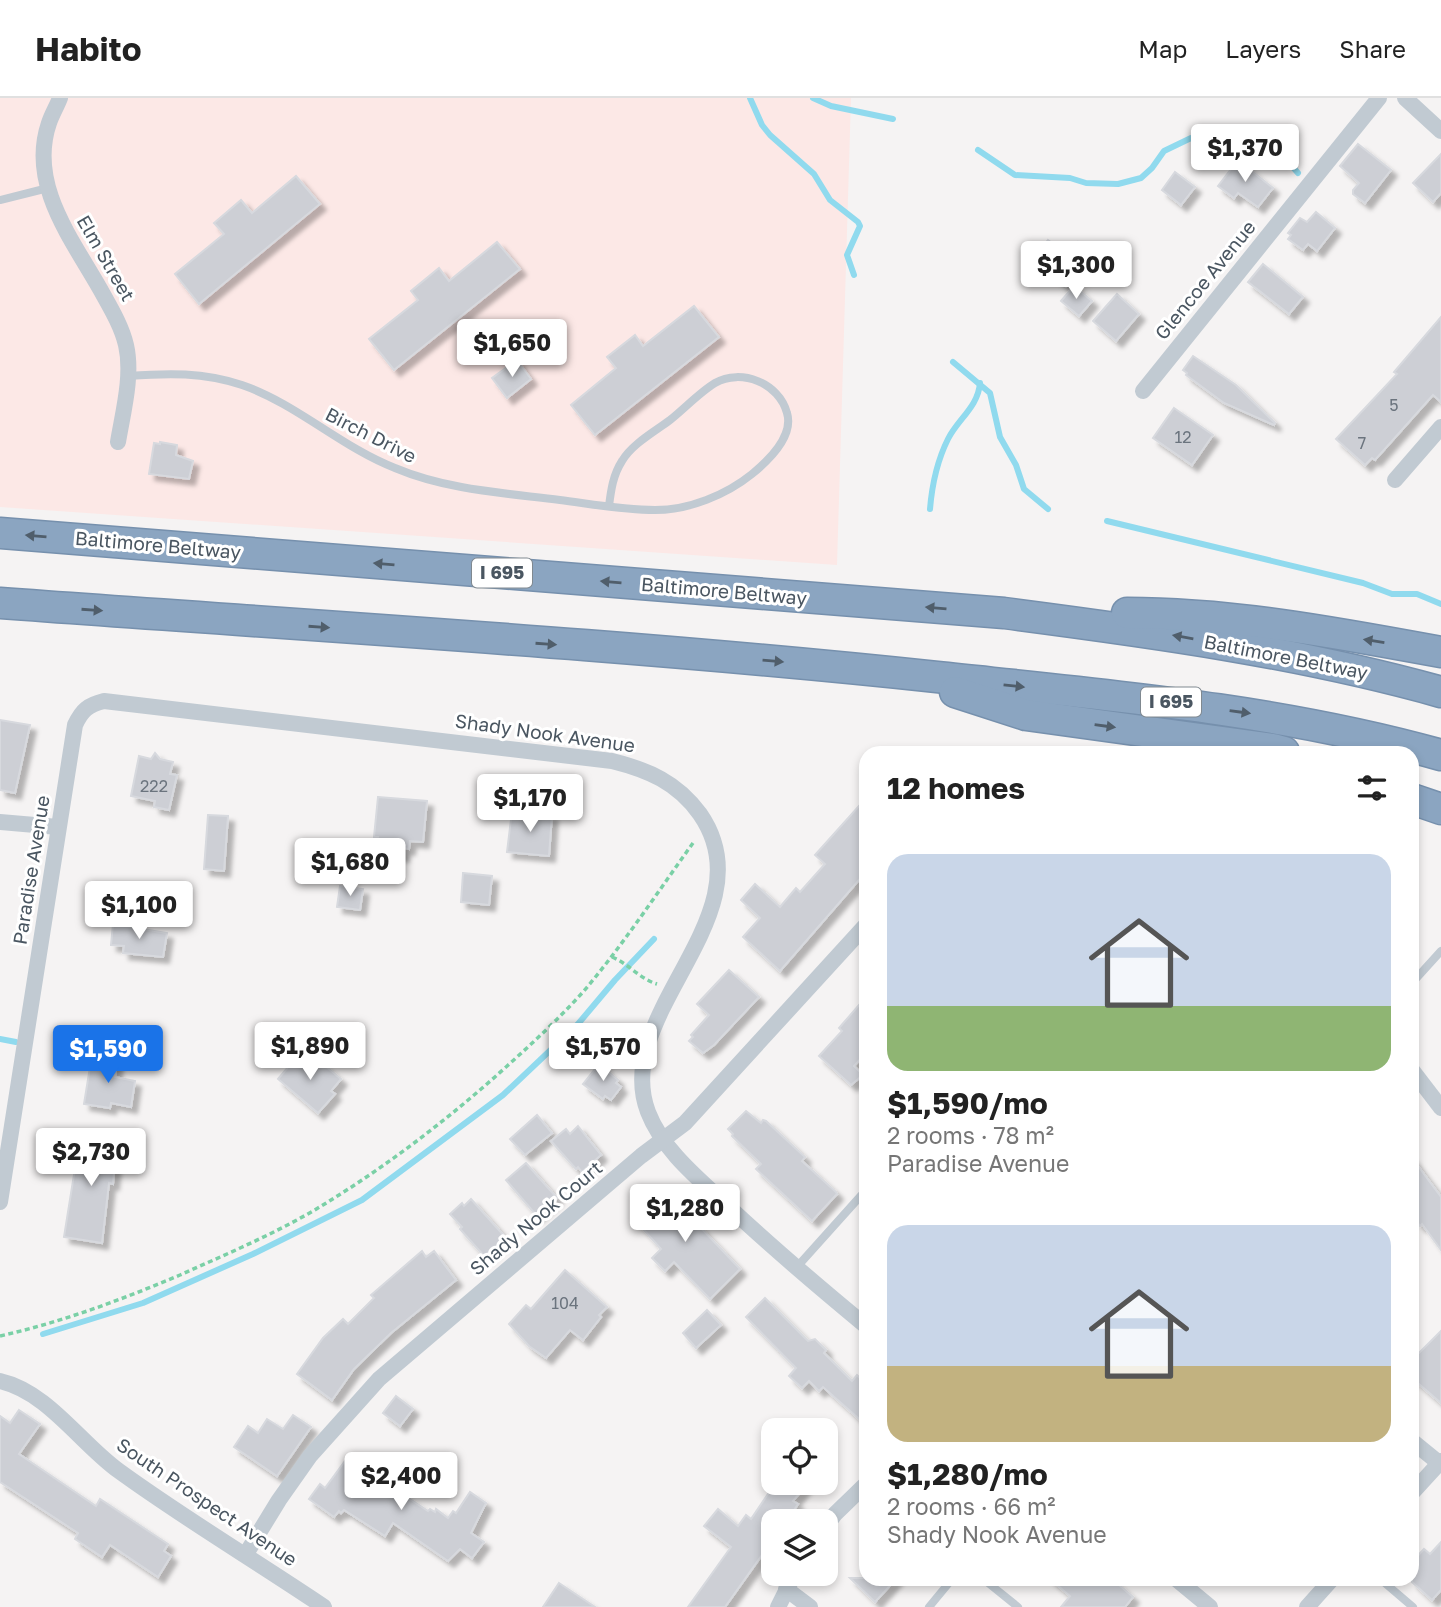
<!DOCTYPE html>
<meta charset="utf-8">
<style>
:root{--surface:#fff;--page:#f2f2f2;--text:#222;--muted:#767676;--line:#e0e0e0;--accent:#1a73e8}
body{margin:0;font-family:"Golos Text",sans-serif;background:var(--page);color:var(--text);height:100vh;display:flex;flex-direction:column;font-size:26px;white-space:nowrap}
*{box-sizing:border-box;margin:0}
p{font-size:23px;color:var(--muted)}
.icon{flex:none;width:38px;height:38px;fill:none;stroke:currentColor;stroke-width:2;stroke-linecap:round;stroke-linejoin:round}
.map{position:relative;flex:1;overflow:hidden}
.panel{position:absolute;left:859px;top:648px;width:560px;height:840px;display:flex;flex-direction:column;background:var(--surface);border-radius:21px;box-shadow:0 4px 10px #0003}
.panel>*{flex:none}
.controls{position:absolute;left:761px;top:1320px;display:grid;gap:14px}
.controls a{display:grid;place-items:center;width:77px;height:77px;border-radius:14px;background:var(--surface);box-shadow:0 4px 10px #0003;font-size:35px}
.price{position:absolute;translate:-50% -60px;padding:0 16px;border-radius:7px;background:#fff;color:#222;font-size:23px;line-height:46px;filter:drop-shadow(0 2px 4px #0008)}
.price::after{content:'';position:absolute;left:50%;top:42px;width:21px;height:16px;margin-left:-10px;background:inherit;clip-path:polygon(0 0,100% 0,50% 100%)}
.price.selected{background:var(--accent);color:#fff}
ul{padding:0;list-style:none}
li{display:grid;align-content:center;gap:14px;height:371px;padding:0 28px}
li span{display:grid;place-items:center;height:217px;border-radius:21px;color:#555}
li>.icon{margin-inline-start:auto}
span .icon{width:126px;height:126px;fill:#fffc;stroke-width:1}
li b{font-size:30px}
h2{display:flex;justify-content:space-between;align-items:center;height:84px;padding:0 28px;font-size:30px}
header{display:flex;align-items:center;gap:42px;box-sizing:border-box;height:98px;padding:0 35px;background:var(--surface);border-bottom:2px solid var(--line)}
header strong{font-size:33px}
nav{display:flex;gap:38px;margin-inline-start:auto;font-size:24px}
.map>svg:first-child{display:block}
.medical{fill:#fce8e6}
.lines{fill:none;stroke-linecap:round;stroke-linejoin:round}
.stream{stroke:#90daee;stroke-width:6}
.building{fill:#cdcfd5;stroke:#d7d9de;stroke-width:2;filter:url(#shadow)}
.highway-casing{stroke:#7690ad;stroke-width:33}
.path{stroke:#7ad0a6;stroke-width:3.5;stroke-dasharray:5 3.5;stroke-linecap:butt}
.lane{stroke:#c1cad2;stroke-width:8}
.street{stroke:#c1cad2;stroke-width:16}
.highway{stroke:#8ba5c1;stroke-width:30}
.oneway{fill:#505e6b}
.labels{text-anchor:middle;stroke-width:6;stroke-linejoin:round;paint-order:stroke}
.number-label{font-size:16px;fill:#6b747e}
.shield{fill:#fff;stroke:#808990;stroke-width:2}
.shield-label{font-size:18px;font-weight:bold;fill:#4a5661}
.street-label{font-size:19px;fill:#4a5661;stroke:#fff}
</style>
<header>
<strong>Habito</strong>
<nav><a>Map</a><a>Layers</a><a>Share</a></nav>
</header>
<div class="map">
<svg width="1441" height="1509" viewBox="0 0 1441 1509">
<defs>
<filter id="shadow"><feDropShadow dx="6" dy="6" stdDeviation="2" flood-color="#0004"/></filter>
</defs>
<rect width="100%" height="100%" fill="#f5f3f3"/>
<path class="medical" d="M 0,0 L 851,0 L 837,467 L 0,409 Z"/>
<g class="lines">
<g class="stream">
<path d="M 750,0 L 762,27 L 770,37 L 814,76 L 830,102 L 858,124 L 860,128 L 847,157 L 854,177"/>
<path d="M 813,0 L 831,8 L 893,21"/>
<path d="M 978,52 L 1015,77 L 1070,80 L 1086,85 L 1118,86 L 1141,80 L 1152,70 L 1164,53 L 1191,40 L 1222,30 L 1249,31 L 1268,41 L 1298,75"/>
<path d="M 953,264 L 990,295 L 1000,339 L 1016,367 L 1024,391 L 1048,411"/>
<path d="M 930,411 C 932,387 937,363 948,341 C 958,321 978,309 980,285"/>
<path d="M 1107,423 L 1363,485 L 1392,496 L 1417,496 L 1441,506"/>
<path d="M 0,941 L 16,944"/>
<path d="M 43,1236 L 143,1205 L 253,1156 L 362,1102 L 503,997 L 578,926 L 615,882 L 654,841"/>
</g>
</g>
<g class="building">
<path d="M 1358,46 L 1391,72 L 1365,105 L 1353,96 L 1353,92 L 1359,85 L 1340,68 Z"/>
<path d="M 1441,56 L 1441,95 L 1433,104 L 1413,85 Z"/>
<path d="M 1238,62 L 1273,90 L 1258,109 L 1238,95 L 1234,100 L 1218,88 Z"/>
<path d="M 1175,74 L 1195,89 L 1181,107 L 1162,92 Z"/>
<path d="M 296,78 L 320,106 L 199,206 L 175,176 L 224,136 L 214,125 L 241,102 L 252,115 Z"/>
<path d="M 1316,114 L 1335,130 L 1317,153 L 1308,146 L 1303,152 L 1288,141 L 1291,137 L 1288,135 L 1300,120 L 1307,124 Z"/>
<path d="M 1048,142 L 1068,157 L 1078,144 L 1091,155 L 1066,188 L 1032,163 Z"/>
<path d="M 497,144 L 520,171 L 394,272 L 369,241 L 418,202 L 411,193 L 439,170 L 449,183 Z"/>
<path d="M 1263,166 L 1303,199 L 1289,216 L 1248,184 Z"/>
<path d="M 1074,188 L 1092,203 L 1079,218 L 1061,203 Z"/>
<path d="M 1117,196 L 1139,216 L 1116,243 L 1093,223 Z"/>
<path d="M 694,208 L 719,239 L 595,337 L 571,307 L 616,270 L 607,259 L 635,237 L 643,248 Z"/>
<path d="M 1441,219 L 1441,304 L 1433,297 L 1375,362 L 1372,360 L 1365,367 L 1336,341 L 1397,276 L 1394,274 Z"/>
<path d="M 1193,258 L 1236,287 L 1275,325 L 1274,327 L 1224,305 L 1186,277 L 1187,275 L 1183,272 Z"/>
<path d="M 517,262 L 531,281 L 507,300 L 492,280 Z"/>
<path d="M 1174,310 L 1213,337 L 1192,367 L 1153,340 Z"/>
<path d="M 160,344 L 177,347 L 176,357 L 193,363 L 189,381 L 149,376 L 154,345 L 160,346 Z"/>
<path d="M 0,622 L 30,627 L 15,695 L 0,692 Z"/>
<path d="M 155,655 L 160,661 L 173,664 L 170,676 L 177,677 L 169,712 L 154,709 L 155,703 L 131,698 L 139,658 L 151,661 Z"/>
<path d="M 378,699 L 427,703 L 423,744 L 410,743 L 409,751 L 404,750 L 403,758 L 385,756 L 386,748 L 377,747 L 378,739 L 374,739 Z"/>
<path d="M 866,700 L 866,774 L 780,873 L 743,839 L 760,820 L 741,802 L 755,786 L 780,809 L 796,790 L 800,794 L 825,766 L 815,757 Z"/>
<path d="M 512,713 L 552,717 L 549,758 L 507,754 Z"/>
<path d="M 208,717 L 228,718 L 224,773 L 204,771 Z"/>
<path d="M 463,775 L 492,778 L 489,807 L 461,804 Z"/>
<path d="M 340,788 L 363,791 L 360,812 L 337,809 Z"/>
<path d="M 113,826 L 167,835 L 163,859 L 123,855 L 124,848 L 111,847 Z"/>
<path d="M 729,872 L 759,899 L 714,947 L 703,955 L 689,943 L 693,939 L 691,937 L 709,917 L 697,906 Z"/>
<path d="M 866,899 L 866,955 L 854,968 L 863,977 L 851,987 L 819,958 L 842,933 L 839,930 Z"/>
<path d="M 300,955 L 312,965 L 316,960 L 341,981 L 331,993 L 335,996 L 318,1015 L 278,981 Z"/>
<path d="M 96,956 L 118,959 L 115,979 L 135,983 L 131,1009 L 111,1005 L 110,1010 L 84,1006 L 90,969 L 94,970 Z"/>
<path d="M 599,966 L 618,982 L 616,985 L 621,989 L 611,1002 L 605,998 L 603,1001 L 583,986 Z"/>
<path d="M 746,1013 L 761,1025 L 763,1022 L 766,1023 L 805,1059 L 802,1063 L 836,1094 L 837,1096 L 812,1123 L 756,1071 L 761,1066 L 732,1038 L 733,1036 L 728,1031 Z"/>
<path d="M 537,1017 L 552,1035 L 525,1057 L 510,1041 Z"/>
<path d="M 578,1028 L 601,1057 L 582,1074 L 578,1069 L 576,1071 L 551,1043 L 566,1031 L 570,1036 Z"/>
<path d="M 99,1037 L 117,1039 L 113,1086 L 109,1085 L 102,1145 L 64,1139 L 80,1039 L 98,1041 Z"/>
<path d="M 1412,1060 L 1441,1099 L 1441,1152 L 1422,1126 L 1420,1128 L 1412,1117 Z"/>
<path d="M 526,1065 L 557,1100 L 537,1118 L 506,1082 Z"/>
<path d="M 662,1089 L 740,1171 L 710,1201 L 674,1164 L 665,1173 L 652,1160 L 661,1151 L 634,1121 L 638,1118 L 635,1115 Z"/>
<path d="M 471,1101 L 506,1140 L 485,1159 L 460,1131 L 462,1129 L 450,1116 L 462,1105 L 464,1108 Z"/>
<path d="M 422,1153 L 426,1159 L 434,1153 L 456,1182 L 391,1235 L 354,1271 L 332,1302 L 297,1276 L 323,1240 L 343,1221 L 348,1226 L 374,1200 L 371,1197 Z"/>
<path d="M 565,1172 L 607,1209 L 599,1217 L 601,1219 L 583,1242 L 570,1232 L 546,1260 L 529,1248 L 509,1226 L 526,1207 L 531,1211 Z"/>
<path d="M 765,1200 L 808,1243 L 815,1241 L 826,1252 L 824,1255 L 852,1283 L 857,1277 L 866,1286 L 866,1327 L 823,1289 L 819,1293 L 809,1283 L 802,1290 L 789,1278 L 796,1270 L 746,1219 Z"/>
<path d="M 707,1212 L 721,1227 L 696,1250 L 683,1235 Z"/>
<path d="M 1441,1233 L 1441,1305 L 1412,1280 L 1412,1262 Z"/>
<path d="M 396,1298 L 413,1311 L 400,1328 L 383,1315 Z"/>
<path d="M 19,1312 L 40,1326 L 19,1356 L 96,1408 L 100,1401 L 168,1446 L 164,1453 L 171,1458 L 158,1479 L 110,1447 L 102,1459 L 75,1441 L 78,1435 L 0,1384 L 0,1318 L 10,1325 Z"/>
<path d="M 293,1317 L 311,1329 L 277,1378 L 234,1349 L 248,1328 L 258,1335 L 267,1321 L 283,1331 Z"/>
<path d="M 345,1363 L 377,1386 L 384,1376 L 401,1388 L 398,1393 L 428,1413 L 430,1411 L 435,1414 L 436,1411 L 448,1420 L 453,1413 L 456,1415 L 470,1394 L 486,1405 L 471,1435 L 484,1444 L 472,1460 L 460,1451 L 448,1463 L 393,1425 L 385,1438 L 344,1412 L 341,1415 L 339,1413 L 334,1419 L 309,1401 L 320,1386 L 325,1390 Z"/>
<path d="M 776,1384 L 809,1384 L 793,1403 L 798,1406 L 787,1423 L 774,1423 L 774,1440 L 725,1509 L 688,1509 L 731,1449 L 704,1428 L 718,1411 L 738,1428 L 746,1417 L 751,1421 Z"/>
<path d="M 1441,1444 L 1441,1492 L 1432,1502 L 1412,1484 L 1412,1464 L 1424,1451 L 1430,1456 Z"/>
<path d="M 850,1480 L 897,1480 L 875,1504 Z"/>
<path d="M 1049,1480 L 1111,1480 L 1133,1499 L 1125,1509 L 1061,1509 L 1070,1498 Z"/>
<path d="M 559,1485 L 595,1509 L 543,1509 Z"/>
</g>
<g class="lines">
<g class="highway-casing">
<g id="highway">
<path d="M 0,435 L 1004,515 C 1151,534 1298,554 1441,594"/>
<path d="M 0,505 C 312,528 626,546 937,579 C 1107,597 1277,611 1441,657"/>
<path d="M 1127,515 C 1231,515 1338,535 1441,554"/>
<path d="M 955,594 L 1026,617 L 1273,651 L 1284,654"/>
<path d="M 1412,701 L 1441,711"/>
</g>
</g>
<g class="path">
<path d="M 612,859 C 629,866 640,881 657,886"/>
<path d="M 0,1238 C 62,1224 121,1202 180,1177 C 231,1154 284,1132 331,1102 C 389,1066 444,1024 496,978 C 526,951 556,924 583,894 C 623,847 657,795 693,745"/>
</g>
<g class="lane">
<path d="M 0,102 L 48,90"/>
<path d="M 128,278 C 168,275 203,274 242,287 C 297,306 341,349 395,370 C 447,392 505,395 560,402 C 591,406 624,412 655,412 C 689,412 726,397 752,376 C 768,363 794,338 787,315 C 779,285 741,270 715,285 C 700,294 684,311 670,322 C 654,334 632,346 622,363 C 613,377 611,392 609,408"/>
<path d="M 1412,885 L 1441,853"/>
<path d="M 796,1170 L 866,1092"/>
<path d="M 982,1480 L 1018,1509"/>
<path d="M 1379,1480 L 1413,1509"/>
<path d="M 929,1509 L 953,1480"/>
</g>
<g class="street">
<path d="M 60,0 C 57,8 52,16 49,25 C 27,89 76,146 104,198 C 113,214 122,230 126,247 C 133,277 123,314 118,344"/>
<path d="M 1405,0 L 1441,33"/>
<path d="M 1143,293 L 1379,0"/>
<path d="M 1395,382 L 1441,329"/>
<path d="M 0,724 L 58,729"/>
<path d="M 1412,972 L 1441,1010"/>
<path d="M 0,1104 L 75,627 C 82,612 88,607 104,603 L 612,663 C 648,672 677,684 700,716 C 770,817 610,915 648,1014 C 663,1053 700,1082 730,1110 C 774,1151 820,1190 866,1228"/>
<path d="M 0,1283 C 48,1294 80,1345 119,1373 C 185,1421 256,1463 324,1509"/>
<path d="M 1412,1343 L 1439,1365"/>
<path d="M 1412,1395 L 1441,1363"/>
<path d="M 826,1428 L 835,1416 L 866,1386"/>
<path d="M 246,1456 L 279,1402 L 310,1358 L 379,1281 L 641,1058 L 685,1025 L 866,827"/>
<path d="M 1175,1480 L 1210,1509"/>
<path d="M 786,1491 L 810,1509"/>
<path d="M 778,1509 L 795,1475"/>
<path d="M 1307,1509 L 1333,1480"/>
</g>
<use href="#highway" class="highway"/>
</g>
<defs><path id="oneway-solid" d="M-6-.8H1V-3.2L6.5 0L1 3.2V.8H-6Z" transform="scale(1.75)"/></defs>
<g class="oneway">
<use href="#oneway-solid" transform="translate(36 438) rotate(-175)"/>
<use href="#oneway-solid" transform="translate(384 466) rotate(-175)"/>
<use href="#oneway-solid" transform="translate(611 484) rotate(-175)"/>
<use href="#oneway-solid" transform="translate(936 510) rotate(-175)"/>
<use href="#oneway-solid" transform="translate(92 512) rotate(4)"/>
<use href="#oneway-solid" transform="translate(319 529) rotate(4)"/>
<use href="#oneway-solid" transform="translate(1183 539) rotate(-170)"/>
<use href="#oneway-solid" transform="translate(1374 543) rotate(-171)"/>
<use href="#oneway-solid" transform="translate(546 546) rotate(4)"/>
<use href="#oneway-solid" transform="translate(773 563) rotate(5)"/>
<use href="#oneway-solid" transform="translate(1014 588) rotate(6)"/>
<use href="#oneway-solid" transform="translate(1240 614) rotate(8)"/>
<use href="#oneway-solid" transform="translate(1105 628) rotate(8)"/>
</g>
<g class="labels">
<g class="number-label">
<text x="1394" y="313">5</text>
<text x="1183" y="345">12</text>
<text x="1362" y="351">7</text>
<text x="154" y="694">222</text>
<text x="565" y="1211">104</text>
</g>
<g class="shield">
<rect x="472" y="460.5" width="60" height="29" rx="5"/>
<rect x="1141" y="589.5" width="60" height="29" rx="5"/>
</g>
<g class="shield-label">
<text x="502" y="481">I 695</text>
<text x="1171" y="610">I 695</text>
</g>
<g class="street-label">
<text transform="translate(106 160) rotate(60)" y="7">Elm Street</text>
<text transform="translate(1205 182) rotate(-51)" y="7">Glencoe Avenue</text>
<text transform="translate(371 337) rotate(27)" y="7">Birch Drive</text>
<text transform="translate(158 447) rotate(5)" y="7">Baltimore Beltway</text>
<text transform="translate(724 493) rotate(5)" y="7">Baltimore Beltway</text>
<text transform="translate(1286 559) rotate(11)" y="7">Baltimore Beltway</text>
<text transform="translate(545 635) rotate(8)" y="7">Shady Nook Avenue</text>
<text transform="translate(31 772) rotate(-81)" y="7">Paradise Avenue</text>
<text transform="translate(536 1120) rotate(-40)" y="7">Shady Nook Court</text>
<text transform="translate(207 1404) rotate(34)" y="7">South Prospect Avenue</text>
</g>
</g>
</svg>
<div class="controls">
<a><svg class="icon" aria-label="locate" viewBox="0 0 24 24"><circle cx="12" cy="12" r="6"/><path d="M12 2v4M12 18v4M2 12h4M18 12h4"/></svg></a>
<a><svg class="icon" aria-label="layers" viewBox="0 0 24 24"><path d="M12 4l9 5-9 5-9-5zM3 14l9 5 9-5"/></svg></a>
</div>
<b class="price" style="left:1245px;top:86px">$1,370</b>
<b class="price" style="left:1076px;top:203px">$1,300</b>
<b class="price" style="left:512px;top:281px">$1,650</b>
<b class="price" style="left:530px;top:736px">$1,170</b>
<b class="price" style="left:350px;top:800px">$1,680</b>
<b class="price" style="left:139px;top:843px">$1,100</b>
<b class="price" style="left:310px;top:984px">$1,890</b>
<b class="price" style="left:603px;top:985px">$1,570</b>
<b class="price selected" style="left:108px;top:987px">$1,590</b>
<b class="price" style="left:91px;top:1090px">$2,730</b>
<b class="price" style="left:685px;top:1146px">$1,280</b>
<b class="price" style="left:401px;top:1414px">$2,400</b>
<section class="panel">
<h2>12 homes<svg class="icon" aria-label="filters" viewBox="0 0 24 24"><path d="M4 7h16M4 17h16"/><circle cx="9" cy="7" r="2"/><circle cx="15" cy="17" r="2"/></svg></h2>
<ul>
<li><span style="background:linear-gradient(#c9d6e8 70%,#8fb573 0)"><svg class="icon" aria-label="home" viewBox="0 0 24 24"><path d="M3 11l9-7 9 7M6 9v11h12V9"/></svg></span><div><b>$1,590/mo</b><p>2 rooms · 78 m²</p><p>Paradise Avenue</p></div></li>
<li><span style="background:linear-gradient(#c9d6e8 65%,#c2b280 0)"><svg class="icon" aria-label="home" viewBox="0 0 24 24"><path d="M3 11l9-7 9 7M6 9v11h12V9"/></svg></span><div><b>$1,280/mo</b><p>2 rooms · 66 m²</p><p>Shady Nook Avenue</p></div></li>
</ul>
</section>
</div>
